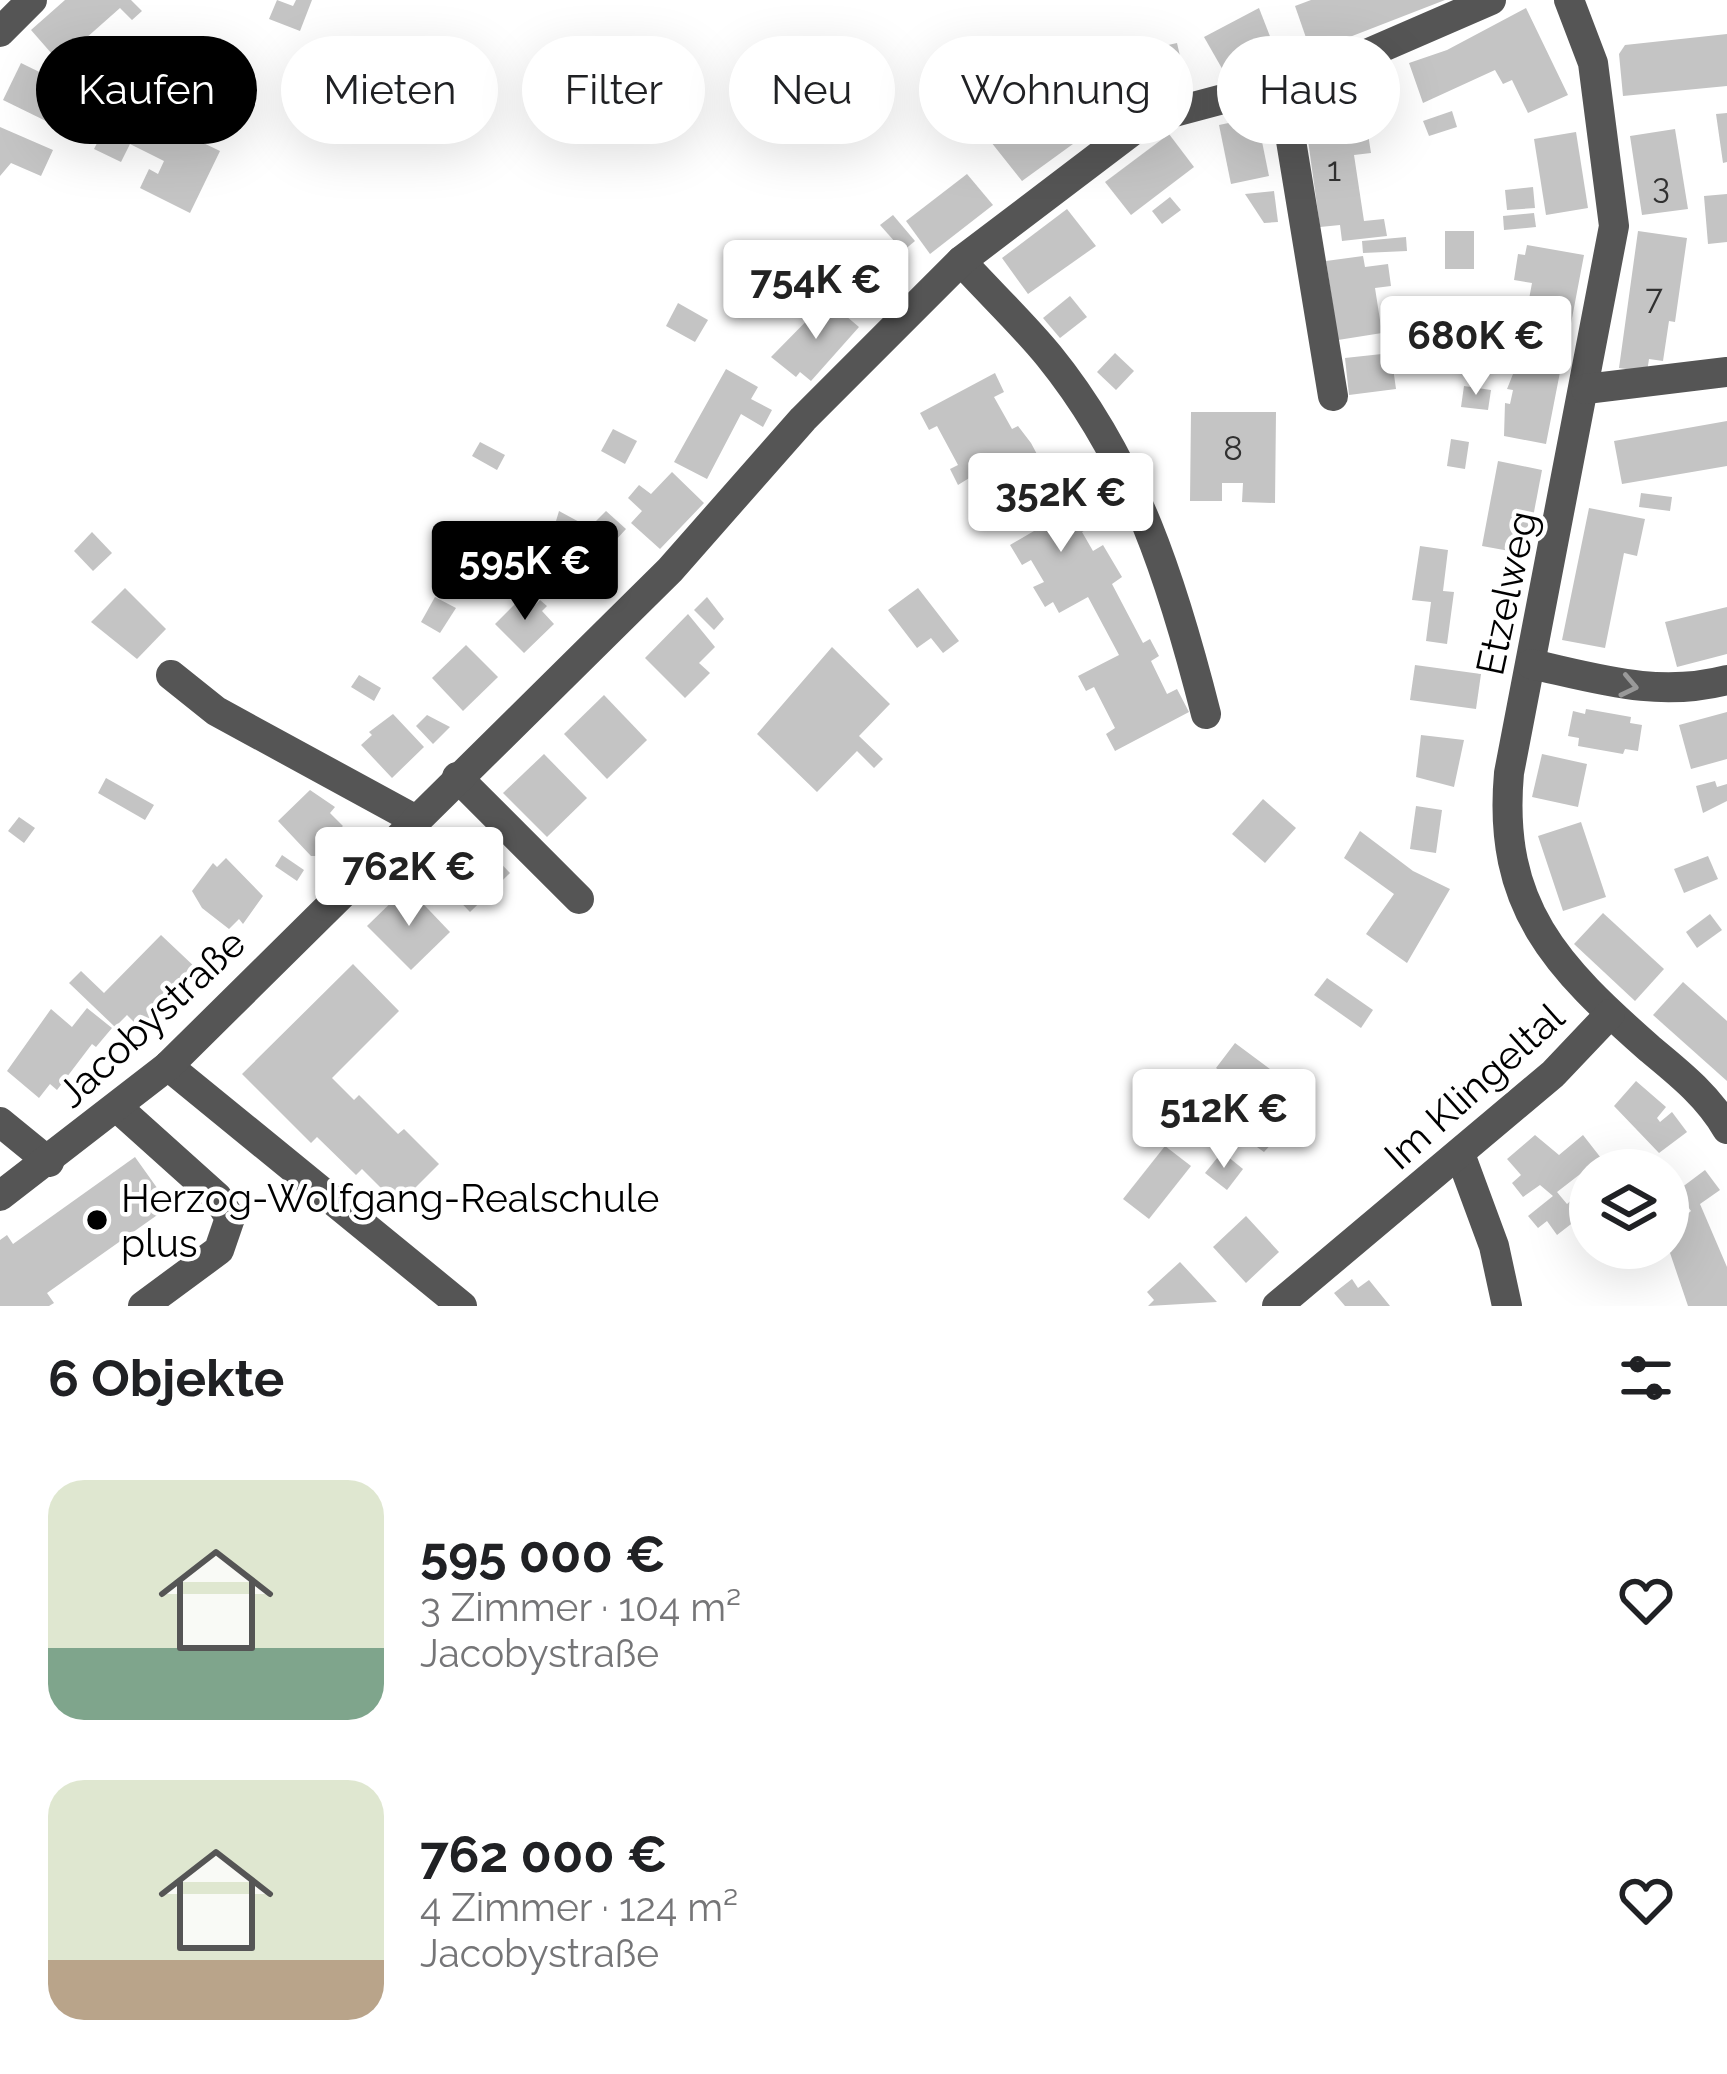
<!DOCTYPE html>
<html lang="de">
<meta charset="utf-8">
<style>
:root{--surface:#fff;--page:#f6f6f6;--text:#202124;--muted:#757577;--accent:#000}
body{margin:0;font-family:Raleway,sans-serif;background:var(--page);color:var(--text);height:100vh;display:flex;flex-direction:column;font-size:45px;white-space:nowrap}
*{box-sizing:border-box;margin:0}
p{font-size:39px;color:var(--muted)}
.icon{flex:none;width:66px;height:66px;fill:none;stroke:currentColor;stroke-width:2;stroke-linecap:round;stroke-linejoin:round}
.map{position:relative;height:1306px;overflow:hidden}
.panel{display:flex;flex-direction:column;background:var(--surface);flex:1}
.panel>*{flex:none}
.banner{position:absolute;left:36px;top:36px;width:1656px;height:108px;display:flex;gap:24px}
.fabs{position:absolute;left:1569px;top:1149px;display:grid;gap:24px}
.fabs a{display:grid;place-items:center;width:120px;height:120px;border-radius:50%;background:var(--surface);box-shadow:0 12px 48px #0002;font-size:60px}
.price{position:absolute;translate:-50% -102px;padding:0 27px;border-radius:12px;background:#fff;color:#222;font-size:39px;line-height:78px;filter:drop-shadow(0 3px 6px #0008)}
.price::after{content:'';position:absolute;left:50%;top:72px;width:36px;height:27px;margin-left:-18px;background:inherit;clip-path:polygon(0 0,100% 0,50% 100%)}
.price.on{background:var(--accent);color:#fff}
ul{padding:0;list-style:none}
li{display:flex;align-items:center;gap:36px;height:300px;padding:0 48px}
li span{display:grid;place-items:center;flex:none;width:336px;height:240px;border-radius:36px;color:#555}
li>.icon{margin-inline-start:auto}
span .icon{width:144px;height:144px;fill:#fffc;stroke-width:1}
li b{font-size:51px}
h2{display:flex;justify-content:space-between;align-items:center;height:144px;padding:0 48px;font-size:51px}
.tag{padding:0 42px;border-radius:54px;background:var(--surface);box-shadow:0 12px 48px #0002;font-size:42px;line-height:108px}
.tag.on{background:var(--accent);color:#fff}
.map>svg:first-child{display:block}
.building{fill:#c4c4c4}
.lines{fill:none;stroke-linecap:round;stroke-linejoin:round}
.minor{stroke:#555;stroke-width:30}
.oneway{stroke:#999}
.poi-dot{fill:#000;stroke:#fff;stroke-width:4.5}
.labels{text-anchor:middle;stroke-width:9;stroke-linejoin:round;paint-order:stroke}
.number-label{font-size:33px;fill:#313131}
.street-label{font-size:39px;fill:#000;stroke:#fff}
.poi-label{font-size:39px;fill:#000;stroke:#fff;text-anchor:start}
</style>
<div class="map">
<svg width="1727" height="1306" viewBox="0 0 1727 1306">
<rect width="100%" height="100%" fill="#fff"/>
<g class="building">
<path d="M 65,0 L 131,0 L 142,11 L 132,20 L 120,8 L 59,62 L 31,30 Z"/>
<path d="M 277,0 L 293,6 L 296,0 L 312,0 L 300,31 L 269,19 Z"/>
<path d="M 1311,0 L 1445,0 L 1311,52 L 1295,6 Z"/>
<path d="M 1259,8 L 1280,62 L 1224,72 L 1204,37 Z"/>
<path d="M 1526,8 L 1568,95 L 1528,113 L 1512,80 L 1503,84 L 1495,70 L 1423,103 L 1409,63 L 1447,50 Z"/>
<path d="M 1727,34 L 1727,86 L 1623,96 L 1619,54 L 1625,45 Z"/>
<path d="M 1177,43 L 1186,82 L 1149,88 L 1116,112 L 1094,83 L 1126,58 L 1140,76 L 1137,52 Z"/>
<path d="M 21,63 L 68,86 L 50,123 L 3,100 Z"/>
<path d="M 1348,88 L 1354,135 L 1368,134 L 1371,153 L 1354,155 L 1364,221 L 1384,219 L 1387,236 L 1342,241 L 1340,225 L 1320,227 L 1303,104 Z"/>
<path d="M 118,102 L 220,151 L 190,213 L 140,188 L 149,169 L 158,174 L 164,161 L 130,144 L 121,162 L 94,149 Z"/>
<path d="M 1059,103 L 1084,136 L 1022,181 L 991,142 L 1014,124 L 1020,133 Z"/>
<path d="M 1452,111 L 1457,127 L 1429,136 L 1423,121 Z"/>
<path d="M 1727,113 L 1727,162 L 1723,163 L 1716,114 Z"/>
<path d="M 1257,117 L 1269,176 L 1231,184 L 1219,125 Z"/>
<path d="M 0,127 L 53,150 L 41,176 L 11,163 L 0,176 Z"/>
<path d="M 1675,129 L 1688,209 L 1642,215 L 1630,136 Z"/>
<path d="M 1576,132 L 1588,208 L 1546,215 L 1534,139 Z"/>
<path d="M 1169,134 L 1194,167 L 1131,215 L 1105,182 Z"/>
<path d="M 967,174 L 993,205 L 930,254 L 906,221 Z"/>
<path d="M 1533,187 L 1535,208 L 1507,210 L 1505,190 Z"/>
<path d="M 1274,191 L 1278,222 L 1264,223 L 1245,194 Z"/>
<path d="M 1727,194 L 1727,242 L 1708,244 L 1704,196 Z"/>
<path d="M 1170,197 L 1181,210 L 1162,224 L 1152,211 Z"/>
<path d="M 1067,209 L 1096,246 L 1028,294 L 1002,258 Z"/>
<path d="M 1534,213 L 1536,227 L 1504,230 L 1503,216 Z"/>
<path d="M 893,215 L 915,241 L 903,251 L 880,225 Z"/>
<rect x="1445" y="231" width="29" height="38"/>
<path d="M 1638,231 L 1687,238 L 1675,322 L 1669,321 L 1663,361 L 1649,359 L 1647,372 L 1619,368 Z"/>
<path d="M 1406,237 L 1407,251 L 1363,253 L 1362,241 Z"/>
<path d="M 1527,245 L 1584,255 L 1569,334 L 1524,326 L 1532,283 L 1514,280 L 1518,254 L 1525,255 Z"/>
<path d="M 872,249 L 907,280 L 873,318 L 838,287 Z"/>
<path d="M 1363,256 L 1365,267 L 1388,264 L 1391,286 L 1375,288 L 1382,333 L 1338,340 L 1326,261 Z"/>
<path d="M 1070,296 L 1087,317 L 1060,338 L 1043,318 Z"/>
<path d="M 827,300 L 859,327 L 811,381 L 800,372 L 796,377 L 771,357 Z"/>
<path d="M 678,303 L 708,320 L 695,342 L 666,326 Z"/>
<path d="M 1115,353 L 1134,371 L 1116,390 L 1097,372 Z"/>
<path d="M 1391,353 L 1396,389 L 1349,395 L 1345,358 Z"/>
<path d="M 1519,359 L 1561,367 L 1546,444 L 1504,436 L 1505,403 L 1510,404 L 1513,390 L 1507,389 Z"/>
<path d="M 726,369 L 758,387 L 751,399 L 772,410 L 763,427 L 741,414 L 707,479 L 674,462 Z"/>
<path d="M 995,373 L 1004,392 L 994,397 L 1012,429 L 1018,426 L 1031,443 L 1056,490 L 1081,476 L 1105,519 L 1082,532 L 1093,551 L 1103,545 L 1122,577 L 1112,584 L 1143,643 L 1150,639 L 1159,656 L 1151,661 L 1167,694 L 1177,689 L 1189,712 L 1115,751 L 1106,734 L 1115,728 L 1094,687 L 1086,691 L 1078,676 L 1119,655 L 1088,597 L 1059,613 L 1053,602 L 1045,607 L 1033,587 L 1044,582 L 1031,560 L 1022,565 L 1010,545 L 1046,524 L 1039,513 L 1029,519 L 998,460 L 958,485 L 950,469 L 958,465 L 937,426 L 929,430 L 920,413 Z"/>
<path d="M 1464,386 L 1491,390 L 1488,410 L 1461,407 Z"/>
<path d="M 1191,412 L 1276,412 L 1275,503 L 1242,502 L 1243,483 L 1222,483 L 1222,501 L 1190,501 Z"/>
<path d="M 1727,421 L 1727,466 L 1622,484 L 1614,441 Z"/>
<path d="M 613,429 L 637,441 L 625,464 L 601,451 Z"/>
<path d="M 1451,439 L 1469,442 L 1465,469 L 1447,466 Z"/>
<path d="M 480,442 L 505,455 L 497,470 L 472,456 Z"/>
<path d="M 1498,461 L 1542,470 L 1526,554 L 1482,546 Z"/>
<path d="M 672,472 L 704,503 L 660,549 L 631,523 L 642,511 L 628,498 L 639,485 L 651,494 Z"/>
<path d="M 1641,493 L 1672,497 L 1670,511 L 1639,507 Z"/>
<path d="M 1589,508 L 1645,519 L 1637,556 L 1624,553 L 1605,648 L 1562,640 Z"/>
<path d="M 559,511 L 583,524 L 577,536 L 599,548 L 582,590 L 551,579 L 542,568 Z"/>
<path d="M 606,511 L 626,529 L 615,541 L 590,527 Z"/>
<path d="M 92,532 L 112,553 L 93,571 L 74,551 Z"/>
<path d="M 1420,546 L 1448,550 L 1443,591 L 1454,592 L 1447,644 L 1426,641 L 1431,602 L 1412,600 Z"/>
<path d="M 125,588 L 166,629 L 137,659 L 91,622 Z"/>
<path d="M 918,588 L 959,641 L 943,653 L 931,638 L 917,648 L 888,610 Z"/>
<path d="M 525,594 L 535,605 L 540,600 L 547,606 L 542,611 L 554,624 L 524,653 L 495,624 Z"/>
<path d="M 435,597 L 456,608 L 440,633 L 421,622 Z"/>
<path d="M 707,597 L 724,619 L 714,630 L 694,610 Z"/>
<path d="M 1727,607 L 1727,654 L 1677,667 L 1665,622 Z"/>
<path d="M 688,614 L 715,647 L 699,663 L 710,673 L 685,698 L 645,658 Z"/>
<path d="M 466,645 L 498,677 L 463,711 L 432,678 Z"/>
<path d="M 832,647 L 890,704 L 859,736 L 883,759 L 874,768 L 857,751 L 817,792 L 757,734 Z"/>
<path d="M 1415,665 L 1481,674 L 1476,709 L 1410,700 Z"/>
<path d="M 359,675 L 381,688 L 374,701 L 351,687 Z"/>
<path d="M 604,695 L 647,740 L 607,779 L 564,734 Z"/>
<path d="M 1586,709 L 1631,717 L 1630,723 L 1642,725 L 1638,751 L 1625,749 L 1623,754 L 1578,746 L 1579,738 L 1568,736 L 1573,711 L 1585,714 Z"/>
<path d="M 1727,712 L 1727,759 L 1691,769 L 1679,725 Z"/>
<path d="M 393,714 L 424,747 L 392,778 L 361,745 L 372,735 L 369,732 Z"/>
<path d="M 427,715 L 450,727 L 433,744 L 416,726 Z"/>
<path d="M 1421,735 L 1464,740 L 1454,787 L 1416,777 Z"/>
<path d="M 544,754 L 587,798 L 547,837 L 503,793 Z"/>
<path d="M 1542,754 L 1587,764 L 1578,807 L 1532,797 Z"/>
<path d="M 106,778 L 154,805 L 145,820 L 98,793 Z"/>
<path d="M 1715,781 L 1717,787 L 1727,784 L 1727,801 L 1703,813 L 1696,786 Z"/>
<path d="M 310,790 L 335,807 L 330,813 L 343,826 L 328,840 L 329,850 L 322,856 L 311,856 L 278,821 Z"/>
<path d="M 1263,799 L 1296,828 L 1265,863 L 1232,834 Z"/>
<path d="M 1416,806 L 1442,810 L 1436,853 L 1410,849 Z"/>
<path d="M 19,817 L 35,828 L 24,843 L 8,831 Z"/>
<path d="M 1581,822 L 1606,897 L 1563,911 L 1538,836 Z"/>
<path d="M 467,828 L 510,873 L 470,912 L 427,867 Z"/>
<path d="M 1360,831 L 1413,871 L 1450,889 L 1407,963 L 1366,934 L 1394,894 L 1344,858 Z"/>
<path d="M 282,855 L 304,870 L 297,881 L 275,866 Z"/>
<path d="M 1708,856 L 1718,879 L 1684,893 L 1674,869 Z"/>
<path d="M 226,858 L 263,896 L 243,924 L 239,919 L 229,929 L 202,908 L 192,891 L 213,863 L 217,867 Z"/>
<path d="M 407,887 L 450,932 L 411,970 L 367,926 Z"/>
<path d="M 1603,913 L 1664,969 L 1635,1001 L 1574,944 Z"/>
<path d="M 1710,914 L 1722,930 L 1697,948 L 1686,932 Z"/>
<path d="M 161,935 L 198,970 L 140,1028 L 127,1015 L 115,1027 L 69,983 L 81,971 L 104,993 Z"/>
<path d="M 353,964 L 399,1011 L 332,1078 L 354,1100 L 359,1095 L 398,1134 L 404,1129 L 439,1164 L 398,1205 L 362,1169 L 356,1175 L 317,1137 L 311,1143 L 242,1074 Z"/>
<path d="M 1327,978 L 1373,1010 L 1361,1028 L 1314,995 Z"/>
<path d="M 1683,982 L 1727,1021 L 1727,1081 L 1653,1015 Z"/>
<path d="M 87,1008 L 112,1028 L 96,1047 L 92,1044 L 57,1090 L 50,1084 L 39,1098 L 7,1071 L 51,1009 L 72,1027 Z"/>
<path d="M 1235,1043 L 1270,1069 L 1266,1074 L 1275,1081 L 1271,1087 L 1302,1110 L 1264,1152 L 1233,1130 L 1257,1098 L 1216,1068 Z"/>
<path d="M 1636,1081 L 1666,1107 L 1657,1118 L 1660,1122 L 1672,1112 L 1687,1132 L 1659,1153 L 1614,1106 Z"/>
<path d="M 1535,1135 L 1559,1155 L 1583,1135 L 1601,1158 L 1557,1192 L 1567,1204 L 1590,1184 L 1590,1222 L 1584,1214 L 1557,1235 L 1547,1221 L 1538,1228 L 1528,1216 L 1553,1196 L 1540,1185 L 1523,1197 L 1512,1183 L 1521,1175 L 1507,1159 Z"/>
<path d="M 1165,1146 L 1191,1166 L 1149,1219 L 1123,1199 Z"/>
<path d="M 1222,1152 L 1243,1169 L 1227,1190 L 1205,1173 Z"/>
<path d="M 135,1157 L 170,1206 L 47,1293 L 54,1303 L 49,1306 L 0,1306 L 0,1240 L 7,1235 L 13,1244 Z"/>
<path d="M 1705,1170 L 1720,1190 L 1700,1204 L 1727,1267 L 1727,1306 L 1688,1306 L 1668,1247 L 1668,1231 L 1691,1211 L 1677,1191 Z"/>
<path d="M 1246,1216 L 1279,1252 L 1246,1283 L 1213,1247 Z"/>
<path d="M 1180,1262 L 1217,1302 L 1148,1306 L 1154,1300 L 1147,1292 Z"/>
<path d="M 1352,1279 L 1358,1288 L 1369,1280 L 1390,1306 L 1345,1306 L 1334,1293 Z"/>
</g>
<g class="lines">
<g class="minor">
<path d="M 1569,0 L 1593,63 L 1614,226 L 1509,773 C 1497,907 1557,967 1650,1049 C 1679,1073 1708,1096 1727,1129"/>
<path d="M 0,32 L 32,0"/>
<path d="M 1282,86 L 1333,396"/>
<path d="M 961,261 C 990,293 1022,323 1049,356 C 1135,462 1173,584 1206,714"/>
<path d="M 1586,389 L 1727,372"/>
<path d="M 1531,664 C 1599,679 1658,698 1727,680"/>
<path d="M 171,675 L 216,711 L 414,819"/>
<path d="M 457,777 L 579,899"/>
<path d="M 168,1066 L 462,1306"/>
<path d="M 119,1109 L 217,1197 L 230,1218 L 219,1250 L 143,1306"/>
<path d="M 0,1122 L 49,1162"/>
<path d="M 1460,1154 L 1494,1246 L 1507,1306"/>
<path d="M 0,1196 L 168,1066 L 670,570 L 803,419 L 961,261 L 1148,119 L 1325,72 L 1491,0"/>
<path d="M 1277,1306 L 1553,1074 L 1610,1014"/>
</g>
</g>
<defs><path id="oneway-chevron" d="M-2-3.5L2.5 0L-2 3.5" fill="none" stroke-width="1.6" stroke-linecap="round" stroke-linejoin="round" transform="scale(3)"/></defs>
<use class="oneway" href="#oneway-chevron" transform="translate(1629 686) rotate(12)"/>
<circle class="poi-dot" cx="97" cy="1220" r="12"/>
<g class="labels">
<g class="number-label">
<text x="1334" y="181">1</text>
<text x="1661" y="198">3</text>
<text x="1654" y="309">7</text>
<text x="1233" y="460">8</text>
</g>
<g class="street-label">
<text transform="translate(1506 593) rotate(-78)" y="14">Etzelweg</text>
<text transform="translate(151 1018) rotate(-43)" y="14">Jacobystraße</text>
<text transform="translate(1474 1086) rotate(-42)" y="14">Im Klingeltal</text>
</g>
<g class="poi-label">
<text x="121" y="1212">Herzog-Wolfgang-Realschule<tspan x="121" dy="45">plus</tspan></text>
</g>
</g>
</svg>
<div class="fabs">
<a><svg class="icon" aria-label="layers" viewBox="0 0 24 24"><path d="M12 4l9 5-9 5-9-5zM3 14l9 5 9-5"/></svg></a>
</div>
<b class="price" style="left:816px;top:342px">754K €</b>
<b class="price" style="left:1476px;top:398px">680K €</b>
<b class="price" style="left:1061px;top:555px">352K €</b>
<b class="price on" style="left:525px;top:623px">595K €</b>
<b class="price" style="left:409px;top:929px">762K €</b>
<b class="price" style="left:1224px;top:1171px">512K €</b>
<div class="banner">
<a class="tag on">Kaufen</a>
<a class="tag">Mieten</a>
<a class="tag">Filter</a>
<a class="tag">Neu</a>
<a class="tag">Wohnung</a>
<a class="tag">Haus</a>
</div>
</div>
<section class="panel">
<h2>6 Objekte<svg class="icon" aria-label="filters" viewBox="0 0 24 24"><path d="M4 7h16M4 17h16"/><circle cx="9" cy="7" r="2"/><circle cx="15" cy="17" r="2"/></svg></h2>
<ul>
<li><span style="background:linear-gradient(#dfe7d0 70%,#7fa58c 0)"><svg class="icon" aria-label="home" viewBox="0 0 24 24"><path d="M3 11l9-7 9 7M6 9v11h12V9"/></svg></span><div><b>595 000 €</b><p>3 Zimmer · 104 m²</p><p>Jacobystraße</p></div><svg class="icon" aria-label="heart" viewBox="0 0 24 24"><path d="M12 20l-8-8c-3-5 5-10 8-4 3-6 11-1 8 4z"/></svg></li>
<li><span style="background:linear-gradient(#dfe7d0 75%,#b9a48a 0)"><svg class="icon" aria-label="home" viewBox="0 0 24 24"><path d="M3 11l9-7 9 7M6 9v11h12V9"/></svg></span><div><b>762 000 €</b><p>4 Zimmer · 124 m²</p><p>Jacobystraße</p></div><svg class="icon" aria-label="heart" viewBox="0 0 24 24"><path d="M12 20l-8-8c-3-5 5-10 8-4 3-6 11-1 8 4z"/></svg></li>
</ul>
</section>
